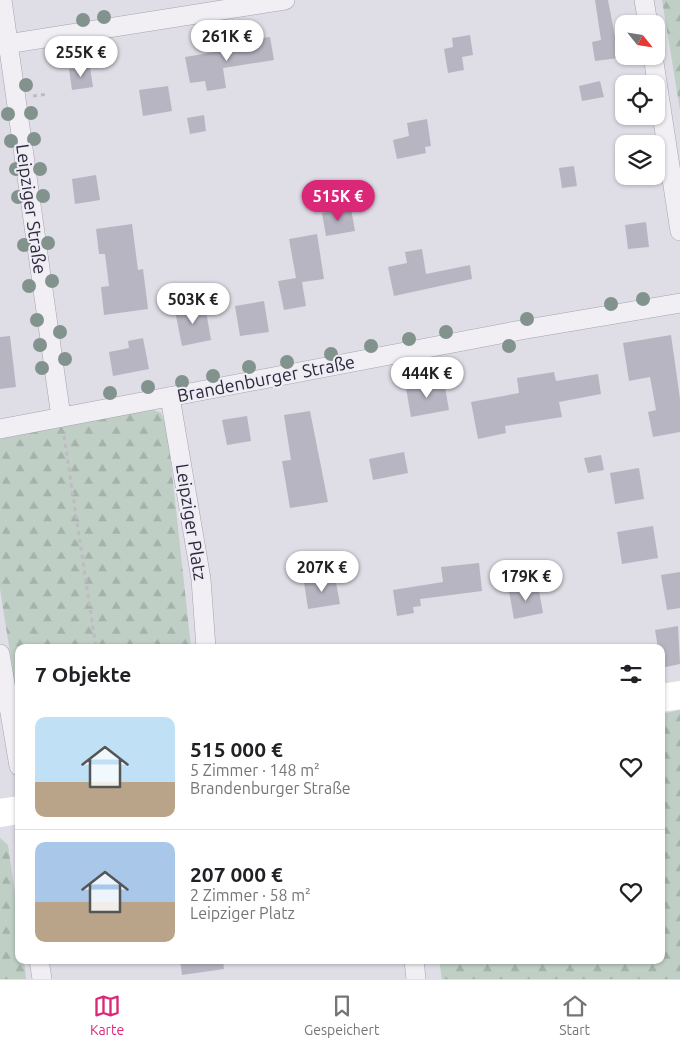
<!DOCTYPE html>
<html lang="de">
<meta charset="utf-8">
<style>
:root{--surface:#fff;--page:#f6f6f6;--text:#202124;--muted:#757577;--line:#e0e0e0;--accent:#db2777}
body{margin:0;font-family:Ubuntu,sans-serif;background:var(--page);color:var(--text);height:100vh;display:flex;flex-direction:column;font-size:19px;white-space:nowrap}
*{box-sizing:border-box;margin:0}
p{font-size:16px;color:var(--muted)}
.icon{flex:none;width:28px;height:28px;fill:none;stroke:currentColor;stroke-width:2;stroke-linecap:round;stroke-linejoin:round}
.map{position:relative;flex:1;overflow:hidden}
.drawer{position:absolute;left:15px;top:644px;width:650px;height:320px;display:flex;flex-direction:column;background:var(--surface);border-radius:10px;box-shadow:0 1px 4px #0004}
.drawer>*{flex:none}
.needle{width:32px;rotate:120deg}
.buttons{position:absolute;left:615px;top:15px;display:grid;gap:10px}
.buttons a{display:grid;place-items:center;width:50px;height:50px;border-radius:10px;background:var(--surface);box-shadow:0 1px 4px #0004;font-size:25px}
.price{position:absolute;translate:-50% -42px;padding:0 11px;border-radius:18px;background:#fff;color:#222;font-size:16px;line-height:32px;filter:drop-shadow(0 1px 2px #0008)}
.price::after{content:'';position:absolute;left:50%;top:30px;width:15px;height:11px;margin-left:-8px;background:inherit;clip-path:polygon(0 0,100% 0,50% 100%)}
.price.selected{background:var(--accent);color:#fff}
ul{padding:0;list-style:none}
li{display:flex;align-items:center;gap:15px;height:125px;padding:0 20px}
li+li{border-top:1px solid var(--line)}
li span{display:grid;place-items:center;flex:none;width:140px;height:100px;border-radius:10px;color:#555}
li>.icon{margin-inline-start:auto}
span .icon{width:60px;height:60px;fill:#fffc;stroke-width:1}
li b{font-size:21px}
h2{display:flex;justify-content:space-between;align-items:center;height:60px;padding:0 20px;font-size:21px}
.dock{display:flex;justify-content:space-around;align-items:center;height:70px;border-top:1px solid var(--line);background:var(--surface);font-size:14px;color:var(--muted)}
.dock a{display:grid;justify-items:center;gap:2px}
.dock .selected{color:var(--accent)}
.map>svg:first-child{display:block}
.forest{fill:url(#forest-firs)}
.building{fill:#b8b5c2}
.lines{fill:none;stroke-linecap:round;stroke-linejoin:round}
.street-casing{stroke:#a6a3af;stroke-width:20}
.path{stroke:#bebbc4;stroke-width:3;stroke-dasharray:4 4;stroke-linecap:butt}
.street{stroke:#f1eff4;stroke-width:19}
.secondary{stroke:#fff;stroke-width:28}
.tree{fill:#82938d}
.labels{text-anchor:middle;stroke-width:4;stroke-linejoin:round;paint-order:stroke}
.street-label{font-size:18px;fill:#2d283b;stroke:#eeecf4}
</style>
<div class="map">
<svg width="680" height="979" viewBox="0 0 680 979">
<defs>
<pattern id="forest-firs" width="22" height="20" patternUnits="userSpaceOnUse" patternTransform="scale(1.25)"><rect width="22" height="20" fill="#bfcfc5"/><path d="M5 1l3.5 6h-7zM16 11l3.5 6h-7z" fill="#a4b2aa"/></pattern>
</defs>
<rect width="100%" height="100%" fill="#dfdde6"/>
<g class="forest">
<path d="M 662,0 L 680,0 L 680,110 Z"/>
<path d="M 151,409 L 161,413 L 167,427 L 191,647 L 19,648 L 19,709 L 0,589 L 0,438 Z"/>
<path d="M 680,710 L 680,979 L 442,979 L 439,960 L 661,960 L 661,714 Z"/>
<path d="M 0,838 L 8,845 L 19,922 L 19,960 L 24,960 L 26,979 L 0,979 Z"/>
</g>
<g class="building">
<path d="M 595,0 L 608,0 L 619,58 L 595,61 L 592,42 L 601,40 Z"/>
<path d="M 470,35 L 473,55 L 462,57 L 464,70 L 448,73 L 444,49 L 453,47 L 452,38 Z"/>
<path d="M 270,37 L 274,60 L 223,68 L 226,88 L 207,91 L 205,81 L 190,83 L 185,57 L 246,47 L 245,40 Z"/>
<path d="M 90,67 L 93,87 L 72,90 L 69,69 Z"/>
<path d="M 600,81 L 604,97 L 582,101 L 579,86 Z"/>
<path d="M 168,86 L 172,111 L 143,116 L 139,90 Z"/>
<path d="M 204,115 L 206,131 L 190,134 L 187,118 Z"/>
<path d="M 427,119 L 431,146 L 425,147 L 426,153 L 397,159 L 393,140 L 409,136 L 407,123 Z"/>
<path d="M 574,166 L 577,186 L 562,188 L 559,168 Z"/>
<path d="M 96,175 L 100,200 L 75,204 L 72,179 Z"/>
<path d="M 351,208 L 355,231 L 326,236 L 322,213 Z"/>
<path d="M 646,222 L 649,247 L 628,249 L 625,225 Z"/>
<path d="M 132,224 L 138,270 L 143,269 L 148,309 L 104,315 L 101,287 L 109,286 L 105,254 L 99,254 L 96,229 Z"/>
<path d="M 317,234 L 324,279 L 302,282 L 306,306 L 284,310 L 278,281 L 296,278 L 289,239 Z"/>
<path d="M 422,249 L 426,274 L 470,265 L 472,279 L 394,296 L 388,267 L 407,263 L 405,252 Z"/>
<path d="M 264,301 L 269,332 L 240,336 L 235,306 Z"/>
<path d="M 205,305 L 211,340 L 182,346 L 175,311 Z"/>
<path d="M 671,335 L 680,399 L 680,432 L 653,437 L 648,412 L 656,410 L 650,377 L 629,381 L 623,343 Z"/>
<path d="M 10,336 L 16,387 L 0,389 L 0,337 Z"/>
<path d="M 143,338 L 149,369 L 113,376 L 109,352 L 129,348 L 128,341 Z"/>
<path d="M 554,372 L 556,381 L 598,374 L 601,394 L 559,402 L 562,417 L 505,426 L 506,433 L 478,439 L 471,402 L 519,393 L 517,378 Z"/>
<path d="M 444,382 L 449,410 L 411,417 L 406,388 Z"/>
<path d="M 310,411 L 328,502 L 290,508 L 282,461 L 291,460 L 284,415 Z"/>
<path d="M 247,416 L 251,441 L 227,445 L 222,420 Z"/>
<path d="M 404,452 L 408,473 L 373,480 L 369,459 Z"/>
<path d="M 601,455 L 604,470 L 588,473 L 584,458 Z"/>
<path d="M 639,468 L 644,499 L 615,504 L 610,473 Z"/>
<path d="M 653,526 L 658,558 L 622,564 L 617,532 Z"/>
<path d="M 479,563 L 482,591 L 420,599 L 421,606 L 413,607 L 414,613 L 397,616 L 393,590 L 443,582 L 441,567 Z"/>
<path d="M 680,572 L 680,608 L 667,610 L 661,575 Z"/>
<path d="M 335,577 L 340,604 L 308,609 L 304,582 Z"/>
<path d="M 538,585 L 543,613 L 514,619 L 509,591 Z"/>
<path d="M 678,626 L 680,664 L 661,668 L 661,648 L 658,648 L 655,630 Z"/>
<path d="M 180,960 L 223,960 L 224,969 L 182,975 Z"/>
</g>
<g class="lines">
<g class="street-casing">
<g id="street">
<path d="M 2,0 L 61,417"/>
<path d="M 644,0 L 648,24"/>
<path d="M 0,45 L 285,0"/>
<path d="M 653,56 L 680,231"/>
<path d="M 170,397 L 201,579 L 206,648"/>
<path d="M 0,429 L 521,330 L 680,303"/>
<path d="M 0,654 L 19,766"/>
<path d="M 39,960 L 42,979"/>
<path d="M 414,960 L 416,979"/>
</g>
</g>
<g class="path">
<path d="M 33,96 L 48,94"/>
<path d="M 64,436 L 96,648"/>
</g>
<use href="#street" class="street"/>
<g class="secondary">
<path d="M 661,698 L 680,695"/>
<path d="M 0,813 L 19,810"/>
</g>
</g>
<g class="tree">
<circle cx="104" cy="17" r="7"/>
<circle cx="83" cy="20" r="7"/>
<circle cx="26" cy="85" r="7"/>
<circle cx="31" cy="113" r="7"/>
<circle cx="8" cy="114" r="7"/>
<circle cx="34" cy="139" r="7"/>
<circle cx="11" cy="141" r="7"/>
<circle cx="16" cy="169" r="7"/>
<circle cx="40" cy="169" r="7"/>
<circle cx="43" cy="196" r="7"/>
<circle cx="18" cy="197" r="7"/>
<circle cx="48" cy="243" r="7"/>
<circle cx="24" cy="245" r="7"/>
<circle cx="52" cy="281" r="7"/>
<circle cx="29" cy="286" r="7"/>
<circle cx="643" cy="299" r="7"/>
<circle cx="611" cy="304" r="7"/>
<circle cx="527" cy="319" r="7"/>
<circle cx="37" cy="320" r="7"/>
<circle cx="60" cy="332" r="7"/>
<circle cx="446" cy="332" r="7"/>
<circle cx="409" cy="339" r="7"/>
<circle cx="40" cy="345" r="7"/>
<circle cx="371" cy="346" r="7"/>
<circle cx="509" cy="346" r="7"/>
<circle cx="331" cy="354" r="7"/>
<circle cx="65" cy="359" r="7"/>
<circle cx="287" cy="362" r="7"/>
<circle cx="249" cy="367" r="7"/>
<circle cx="42" cy="368" r="7"/>
<circle cx="213" cy="376" r="7"/>
<circle cx="182" cy="382" r="7"/>
<circle cx="148" cy="387" r="7"/>
<circle cx="110" cy="393" r="7"/>
</g>
<g class="labels">
<g class="street-label">
<text transform="translate(31 209) rotate(82)" y="6">Leipziger Straße</text>
<text transform="translate(266 379) rotate(-11)" y="6">Brandenburger Straße</text>
<text transform="translate(191 522) rotate(81)" y="6">Leipziger Platz</text>
</g>
</g>
</svg>
<div class="buttons">
<a><svg class="needle" viewBox="-14 -14 28 28"><path d="M0-13l5 13h-10z" fill="#e53935"/><path d="M0 13l5-13h-10z" fill="#757577"/></svg></a>
<a><svg class="icon" aria-label="locate" viewBox="0 0 24 24"><circle cx="12" cy="12" r="6"/><path d="M12 2v4M12 18v4M2 12h4M18 12h4"/></svg></a>
<a><svg class="icon" aria-label="layers" viewBox="0 0 24 24"><path d="M12 4l9 5-9 5-9-5zM3 14l9 5 9-5"/></svg></a>
</div>
<b class="price" style="left:227px;top:62px">261K €</b>
<b class="price" style="left:81px;top:78px">255K €</b>
<b class="price selected" style="left:338px;top:222px">515K €</b>
<b class="price" style="left:193px;top:325px">503K €</b>
<b class="price" style="left:427px;top:399px">444K €</b>
<b class="price" style="left:322px;top:593px">207K €</b>
<b class="price" style="left:526px;top:602px">179K €</b>
<section class="drawer">
<h2>7 Objekte<svg class="icon" aria-label="filters" viewBox="0 0 24 24"><path d="M4 7h16M4 17h16"/><circle cx="9" cy="7" r="2"/><circle cx="15" cy="17" r="2"/></svg></h2>
<ul>
<li><span style="background:linear-gradient(#bfe0f5 65%,#b9a48a 0)"><svg class="icon" aria-label="home" viewBox="0 0 24 24"><path d="M3 11l9-7 9 7M6 9v11h12V9"/></svg></span><div><b>515 000 €</b><p>5 Zimmer · 148 m²</p><p>Brandenburger Straße</p></div><svg class="icon" aria-label="heart" viewBox="0 0 24 24"><path d="M12 20l-8-8c-3-5 5-10 8-4 3-6 11-1 8 4z"/></svg></li>
<li><span style="background:linear-gradient(#a9c7e8 60%,#b9a48a 0)"><svg class="icon" aria-label="home" viewBox="0 0 24 24"><path d="M3 11l9-7 9 7M6 9v11h12V9"/></svg></span><div><b>207 000 €</b><p>2 Zimmer · 58 m²</p><p>Leipziger Platz</p></div><svg class="icon" aria-label="heart" viewBox="0 0 24 24"><path d="M12 20l-8-8c-3-5 5-10 8-4 3-6 11-1 8 4z"/></svg></li>
</ul>
</section>
</div>
<nav class="dock">
<a class="selected"><svg class="icon" aria-label="map" viewBox="0 0 24 24"><path d="M3 6l6-2 6 2 6-2v14l-6 2-6-2-6 2zM9 4v14M15 6v14"/></svg>Karte</a>
<a><svg class="icon" aria-label="saved" viewBox="0 0 24 24"><path d="M7 4h10v16l-5-4-5 4z"/></svg>Gespeichert</a>
<a><svg class="icon" aria-label="home" viewBox="0 0 24 24"><path d="M3 11l9-7 9 7M6 9v11h12V9"/></svg>Start</a>
</nav>
